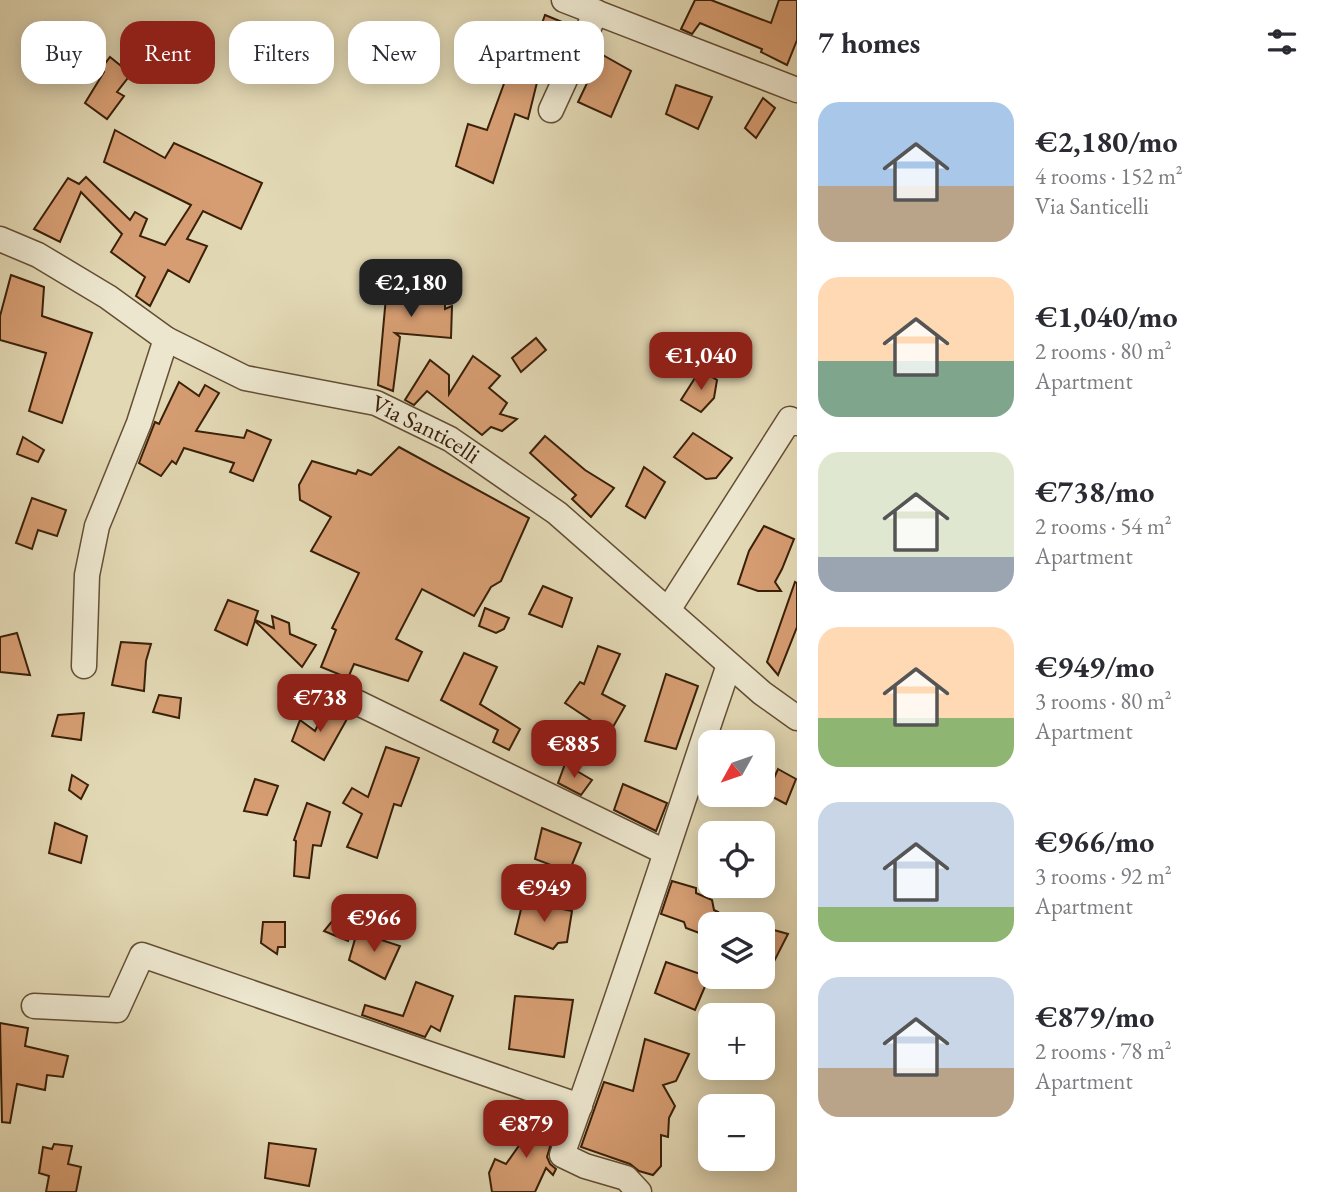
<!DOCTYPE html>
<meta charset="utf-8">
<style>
:root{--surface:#fff;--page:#f2f2f3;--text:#2b2b33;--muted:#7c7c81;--accent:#8f2418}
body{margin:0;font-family:"EB Garamond",serif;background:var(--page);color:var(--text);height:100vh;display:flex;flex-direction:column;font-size:26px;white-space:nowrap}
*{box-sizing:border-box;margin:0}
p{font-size:23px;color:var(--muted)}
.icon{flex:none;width:38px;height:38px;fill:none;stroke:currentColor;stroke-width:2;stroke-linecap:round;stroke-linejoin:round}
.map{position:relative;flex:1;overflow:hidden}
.panel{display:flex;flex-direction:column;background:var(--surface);width:525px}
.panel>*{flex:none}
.banner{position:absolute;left:21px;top:21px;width:665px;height:63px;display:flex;gap:14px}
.needle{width:46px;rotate:230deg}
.buttons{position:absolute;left:698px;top:730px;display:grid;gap:14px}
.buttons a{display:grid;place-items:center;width:77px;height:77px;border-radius:14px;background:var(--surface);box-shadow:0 4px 18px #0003;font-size:35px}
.price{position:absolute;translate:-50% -60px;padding:0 16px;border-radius:14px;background:var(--accent);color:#fff;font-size:23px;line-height:46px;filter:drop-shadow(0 2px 4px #0008)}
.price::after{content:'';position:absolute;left:50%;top:42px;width:21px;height:16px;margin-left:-10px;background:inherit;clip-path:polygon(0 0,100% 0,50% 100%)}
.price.selected{background:#222;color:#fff}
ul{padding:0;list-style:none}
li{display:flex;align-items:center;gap:21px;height:175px;padding:0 21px}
li span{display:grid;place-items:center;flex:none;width:196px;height:140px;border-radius:21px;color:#555}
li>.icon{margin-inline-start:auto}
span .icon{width:84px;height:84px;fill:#fffc;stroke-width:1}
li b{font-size:30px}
h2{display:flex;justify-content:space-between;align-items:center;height:84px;padding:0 21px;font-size:30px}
.tag{padding:0 24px;border-radius:21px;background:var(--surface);box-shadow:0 4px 18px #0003;font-size:24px;line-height:63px}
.tag.selected{background:var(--accent);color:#fff}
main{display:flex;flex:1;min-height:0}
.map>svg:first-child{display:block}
.building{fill:#d69d72;stroke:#3a2009;stroke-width:2}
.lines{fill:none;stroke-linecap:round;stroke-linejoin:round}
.minor-casing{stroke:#644e34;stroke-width:27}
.minor{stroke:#ece6ce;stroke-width:24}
.labels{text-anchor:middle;stroke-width:5;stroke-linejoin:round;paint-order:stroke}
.street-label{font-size:24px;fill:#3a2009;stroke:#ece6ce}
</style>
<main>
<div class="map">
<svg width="797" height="1192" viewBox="0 0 797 1192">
<rect width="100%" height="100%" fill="#e2d8b4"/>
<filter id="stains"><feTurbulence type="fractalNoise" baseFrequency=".00286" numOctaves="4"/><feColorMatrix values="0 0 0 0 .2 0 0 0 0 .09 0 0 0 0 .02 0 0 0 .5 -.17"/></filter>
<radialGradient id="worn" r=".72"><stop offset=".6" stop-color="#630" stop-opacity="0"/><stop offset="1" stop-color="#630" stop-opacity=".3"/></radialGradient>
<g class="building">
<path d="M 695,0 L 711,0 L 771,23 L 779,0 L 797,0 L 797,40 L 787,65 L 761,52 L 762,49 L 700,23 L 692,34 L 681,29 Z"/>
<path d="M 545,15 L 572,26 L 556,63 L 543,58 L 528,119 L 515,114 L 493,183 L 456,166 L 468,124 L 487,130 L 509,70 L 523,76 Z"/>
<path d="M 601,54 L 631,71 L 611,117 L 578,102 Z"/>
<path d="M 110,57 L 131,74 L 117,92 L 124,96 L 107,119 L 85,103 L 104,72 L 101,69 Z"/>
<path d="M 676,85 L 712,97 L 698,129 L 666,114 Z"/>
<path d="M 763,98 L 775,108 L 756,138 L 745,128 Z"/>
<path d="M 115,130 L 165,158 L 174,143 L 262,183 L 241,229 L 203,211 L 187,239 L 207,246 L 189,282 L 168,270 L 150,306 L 136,296 L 145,277 L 111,252 L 122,234 L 81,192 L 60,242 L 34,229 L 68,178 L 79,184 L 86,177 L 130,220 L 135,212 L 147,219 L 140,236 L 165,245 L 191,205 L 104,162 Z"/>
<path d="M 414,273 L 445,287 L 445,309 L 452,306 L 451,338 L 395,333 L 400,337 L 393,391 L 378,385 L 387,286 Z"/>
<path d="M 11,275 L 44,287 L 42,316 L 92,333 L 62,423 L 29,411 L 46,353 L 0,340 L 0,316 Z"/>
<path d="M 536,338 L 546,350 L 521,372 L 512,358 Z"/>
<path d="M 473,356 L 500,376 L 489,388 L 507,403 L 500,414 L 517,419 L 502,431 L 491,427 L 482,435 L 427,391 L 414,405 L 405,400 L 430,360 L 449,375 L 449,394 Z"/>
<path d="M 700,370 L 717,380 L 714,398 L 701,412 L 681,400 Z"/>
<path d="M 179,382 L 199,396 L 205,385 L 219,393 L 196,431 L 244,438 L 247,430 L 271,440 L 253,481 L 230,472 L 234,463 L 184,448 L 176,464 L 172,461 L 161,476 L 139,463 L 155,422 L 159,424 Z"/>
<path d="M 693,433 L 732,458 L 716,478 L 706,479 L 674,457 Z"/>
<path d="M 545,436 L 585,470 L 614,488 L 591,517 L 572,499 L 576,495 L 530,453 Z"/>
<path d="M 23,437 L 44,450 L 38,462 L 17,454 Z"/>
<path d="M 399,447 L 529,518 L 501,581 L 491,587 L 474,616 L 422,589 L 396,639 L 422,652 L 408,681 L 354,664 L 348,678 L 321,667 L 336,630 L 332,628 L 359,573 L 311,551 L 331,517 L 300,500 L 299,485 L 312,461 L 356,474 L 358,470 L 371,475 Z"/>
<path d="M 644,467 L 665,482 L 645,518 L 626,506 Z"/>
<path d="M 32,498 L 66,510 L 57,536 L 38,530 L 32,549 L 16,543 Z"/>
<path d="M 764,526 L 794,539 L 782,569 L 775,582 L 781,591 L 758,591 L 738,584 L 749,551 Z"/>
<path d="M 795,582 L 797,583 L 797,627 L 778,675 L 767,662 Z"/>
<path d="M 543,586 L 572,598 L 562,627 L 529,614 Z"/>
<path d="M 228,600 L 258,611 L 255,620 L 274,628 L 272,616 L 289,623 L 290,634 L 316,645 L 302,667 L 255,621 L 247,645 L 215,630 Z"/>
<path d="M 485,608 L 509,618 L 504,629 L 496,633 L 479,626 Z"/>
<path d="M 17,633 L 30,675 L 0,672 L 0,637 Z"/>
<path d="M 121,642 L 151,644 L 146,661 L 144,691 L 112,685 Z"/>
<path d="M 598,646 L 620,654 L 602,694 L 625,706 L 613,727 L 598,725 L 565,703 L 580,682 L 584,684 Z"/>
<path d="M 464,653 L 497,667 L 480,704 L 520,729 L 509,750 L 493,742 L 498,730 L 441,700 Z"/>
<path d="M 666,674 L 698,686 L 676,749 L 645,741 Z"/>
<path d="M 159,695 L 181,698 L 179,718 L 153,712 Z"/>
<path d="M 326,709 L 347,719 L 324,760 L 292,741 L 300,720 L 315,731 Z"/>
<path d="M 84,713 L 81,740 L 52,736 L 58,715 Z"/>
<path d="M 386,747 L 419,758 L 401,806 L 394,804 L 377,858 L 347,847 L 362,814 L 343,803 L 352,788 L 368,797 Z"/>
<path d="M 565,764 L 592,780 L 581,795 L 558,783 Z"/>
<path d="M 778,769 L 796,779 L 786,804 L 767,794 Z"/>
<path d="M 72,775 L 88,785 L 81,799 L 69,790 Z"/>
<path d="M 255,779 L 278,786 L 267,815 L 244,811 Z"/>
<path d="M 623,784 L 667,803 L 656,831 L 614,810 Z"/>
<path d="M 307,803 L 330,812 L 321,846 L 313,845 L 309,878 L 294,876 L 296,841 L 294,840 Z"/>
<path d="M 55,823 L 87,836 L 81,863 L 49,853 Z"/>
<path d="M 542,828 L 581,843 L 569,872 L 535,859 Z"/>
<path d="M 672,881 L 696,888 L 696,893 L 712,900 L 714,910 L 718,912 L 710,924 L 710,937 L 686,928 L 684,922 L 661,914 Z"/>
<path d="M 523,901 L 572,911 L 567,942 L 558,943 L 553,949 L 515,934 Z"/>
<path d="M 338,914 L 353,923 L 348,941 L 324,931 Z"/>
<path d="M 263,922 L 285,922 L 285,947 L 278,947 L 277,954 L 261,943 Z"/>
<path d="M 763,927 L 788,934 L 763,983 Z"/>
<path d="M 357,932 L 400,946 L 385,979 L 349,960 Z"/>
<path d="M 666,962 L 709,977 L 695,1010 L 655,993 Z"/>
<path d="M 416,982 L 453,996 L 440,1031 L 431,1026 L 425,1037 L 362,1015 L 365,1005 L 403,1016 Z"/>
<path d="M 515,996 L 573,1000 L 564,1057 L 509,1049 Z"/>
<path d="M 0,1023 L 28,1028 L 25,1046 L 68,1056 L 63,1077 L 47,1075 L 45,1090 L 17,1084 L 10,1123 L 2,1122 Z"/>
<path d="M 645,1039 L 689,1054 L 676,1081 L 663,1085 L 675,1106 L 669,1118 L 668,1137 L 661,1135 L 661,1166 L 653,1175 L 639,1171 L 630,1164 L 581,1147 L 604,1082 L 633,1091 Z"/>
<path d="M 542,1109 L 552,1117 L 547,1127 L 555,1130 L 547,1157 L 550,1164 L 556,1169 L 553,1175 L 546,1168 L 535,1192 L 492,1192 L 489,1173 L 495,1159 L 506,1164 L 525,1137 L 522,1133 Z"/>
<path d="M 269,1143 L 316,1149 L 309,1186 L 265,1178 Z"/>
<path d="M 54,1144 L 72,1146 L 68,1164 L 81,1167 L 76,1192 L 46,1192 L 49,1176 L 39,1173 L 43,1147 L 52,1149 Z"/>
</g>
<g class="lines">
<g class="minor-casing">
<g id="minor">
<path d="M 564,0 L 797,90"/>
<path d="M 551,110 L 596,12"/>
<path id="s1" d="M 0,239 L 38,255 L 108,297 L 166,339 L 245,378 L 376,403 L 450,439 L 557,513 L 762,693 L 797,718"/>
<path d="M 668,610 L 790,419 L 797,423"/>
<path d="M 84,666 L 87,575 L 97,526 L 139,423 L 166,339"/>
<path d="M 352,700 L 665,852"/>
<path d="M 34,1006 L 117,1010 L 142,955 L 580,1106"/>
<path d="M 639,1192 L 626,1178 L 585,1166 L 562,1155 C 621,993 673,828 729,665"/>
</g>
</g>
<use href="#minor" class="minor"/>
</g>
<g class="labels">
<g class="street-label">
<text dy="8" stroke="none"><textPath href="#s1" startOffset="472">Via Santicelli</textPath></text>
</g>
</g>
<rect width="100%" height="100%" filter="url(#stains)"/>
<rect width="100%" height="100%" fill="url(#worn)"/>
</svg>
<div class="buttons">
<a><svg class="needle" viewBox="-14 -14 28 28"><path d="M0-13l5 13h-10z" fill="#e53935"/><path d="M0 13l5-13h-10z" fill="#7c7c81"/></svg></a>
<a><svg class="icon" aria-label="locate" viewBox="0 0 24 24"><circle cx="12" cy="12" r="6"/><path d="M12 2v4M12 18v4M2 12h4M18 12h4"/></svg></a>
<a><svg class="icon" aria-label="layers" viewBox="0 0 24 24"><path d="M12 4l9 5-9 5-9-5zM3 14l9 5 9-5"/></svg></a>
<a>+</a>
<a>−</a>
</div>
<b class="price selected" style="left:411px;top:319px">€2,180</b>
<b class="price" style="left:701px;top:392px">€1,040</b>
<b class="price" style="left:320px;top:734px">€738</b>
<b class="price" style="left:574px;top:780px">€885</b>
<b class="price" style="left:544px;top:924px">€949</b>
<b class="price" style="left:374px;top:954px">€966</b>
<b class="price" style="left:526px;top:1160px">€879</b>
<div class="banner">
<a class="tag">Buy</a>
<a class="tag selected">Rent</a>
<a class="tag">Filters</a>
<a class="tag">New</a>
<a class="tag">Apartment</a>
</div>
</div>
<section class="panel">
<h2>7 homes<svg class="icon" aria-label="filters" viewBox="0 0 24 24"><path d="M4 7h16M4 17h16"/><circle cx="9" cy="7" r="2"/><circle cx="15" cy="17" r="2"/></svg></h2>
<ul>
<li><span style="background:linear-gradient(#a9c7e8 60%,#b9a48a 0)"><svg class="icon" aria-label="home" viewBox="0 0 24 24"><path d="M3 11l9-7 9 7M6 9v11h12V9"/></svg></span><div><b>€2,180/mo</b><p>4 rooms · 152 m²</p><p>Via Santicelli</p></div></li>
<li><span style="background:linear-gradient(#ffd9b3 60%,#7fa58c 0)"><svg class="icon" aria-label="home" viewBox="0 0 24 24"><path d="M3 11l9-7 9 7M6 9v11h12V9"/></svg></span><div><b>€1,040/mo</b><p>2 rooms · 80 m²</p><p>Apartment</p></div></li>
<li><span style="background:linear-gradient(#dfe7d0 75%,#9aa5b1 0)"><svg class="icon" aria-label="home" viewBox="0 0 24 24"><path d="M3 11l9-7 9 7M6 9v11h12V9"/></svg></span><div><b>€738/mo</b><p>2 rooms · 54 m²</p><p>Apartment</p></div></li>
<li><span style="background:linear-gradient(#ffd9b3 65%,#8fb573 0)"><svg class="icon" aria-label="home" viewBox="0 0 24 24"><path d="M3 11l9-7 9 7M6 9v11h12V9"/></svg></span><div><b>€949/mo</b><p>3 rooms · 80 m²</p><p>Apartment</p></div></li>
<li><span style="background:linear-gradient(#c9d6e8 75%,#8fb573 0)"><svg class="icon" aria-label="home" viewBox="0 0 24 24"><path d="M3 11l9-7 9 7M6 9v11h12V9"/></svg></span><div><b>€966/mo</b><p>3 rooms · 92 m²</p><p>Apartment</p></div></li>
<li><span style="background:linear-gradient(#c9d6e8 65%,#b9a48a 0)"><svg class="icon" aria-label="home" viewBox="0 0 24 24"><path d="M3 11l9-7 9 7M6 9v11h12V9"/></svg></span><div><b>€879/mo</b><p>2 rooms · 78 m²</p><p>Apartment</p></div></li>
</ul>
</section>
</main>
